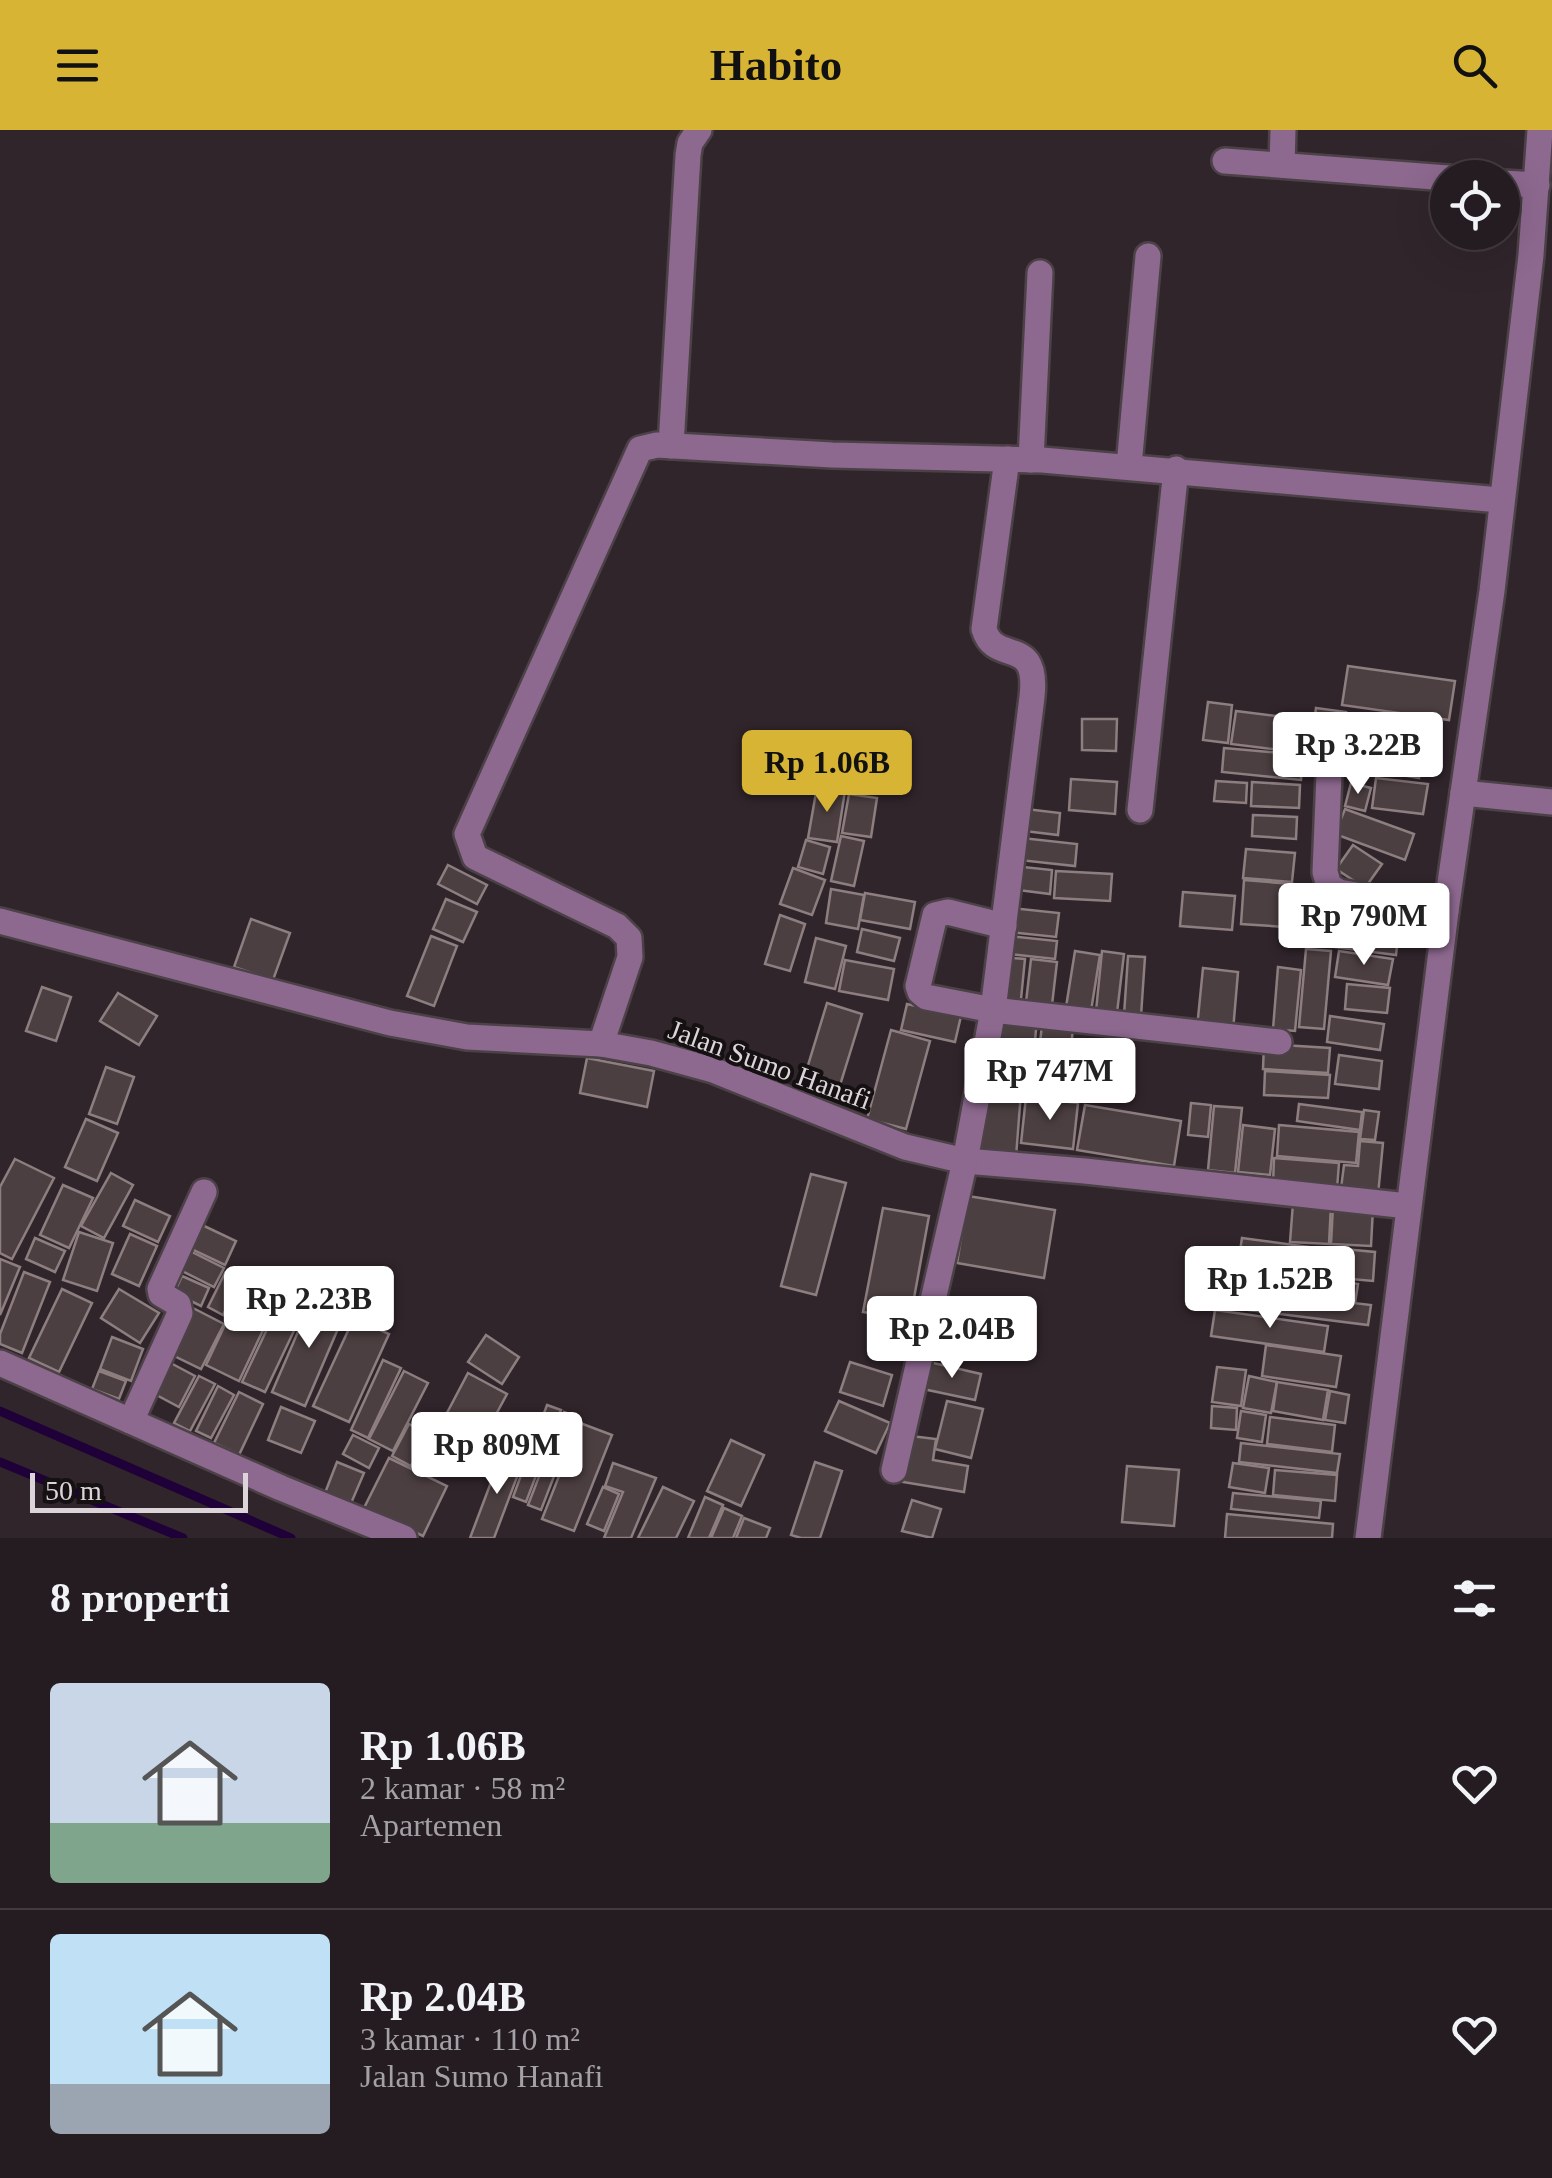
<!DOCTYPE html>
<html lang="id">
<meta charset="utf-8">
<style>
:root{--surface:#241c20;--page:#30292d;--text:#f1f3f6;--muted:#a3a1a5;--line:#413a3e;--accent:#d7b434}
body{margin:0;font-family:Georgia,serif;background:var(--page);color:var(--text);height:100vh;display:flex;flex-direction:column;font-size:38px;white-space:nowrap}
*{box-sizing:border-box;margin:0}
p{font-size:32px;color:var(--muted)}
.icon{flex:none;width:55px;height:55px;fill:none;stroke:currentColor;stroke-width:2;stroke-linecap:round;stroke-linejoin:round}
.map{position:relative;height:1408px;overflow:hidden}
.side{display:flex;flex-direction:column;background:var(--surface);flex:1}
.side>*{flex:none}
.fabs{position:absolute;left:1430px;top:30px;display:grid;gap:20px}
.fabs a{display:grid;place-items:center;width:90px;height:90px;border-radius:50%;background:var(--surface);box-shadow:0 10px 40px #0002,0 0 0 2px var(--line);font-size:50px}
.scale{position:absolute;left:30px;bottom:25px;width:218px;box-sizing:border-box;padding-left:10px;border:5px solid #dbd4d8;border-top:0;font-size:28px;line-height:35px;white-space:nowrap;color:#dbd4d8;-webkit-text-stroke:8px #151012;paint-order:stroke}
.price{position:absolute;translate:-50% -85px;padding:0 22px;border-radius:10px;background:#fff;color:#222;font-size:32px;line-height:65px;filter:drop-shadow(0 2px 5px #0008)}
.price::after{content:'';position:absolute;left:50%;top:60px;width:30px;height:22px;margin-left:-15px;background:inherit;clip-path:polygon(0 0,100% 0,50% 100%)}
.price.selected{background:var(--accent);color:#111}
ul{padding:0;list-style:none}
li{display:flex;align-items:center;gap:30px;height:250px;padding:0 50px}
li+li{border-top:2px solid var(--line)}
li span{display:grid;place-items:center;flex:none;width:280px;height:200px;border-radius:10px;color:#555}
li>.icon{margin-inline-start:auto}
span .icon{width:120px;height:120px;fill:#fffc;stroke-width:1}
li b{font-size:42px}
h2{display:flex;justify-content:space-between;align-items:center;height:120px;padding:0 50px;font-size:42px}
header{display:flex;justify-content:space-between;align-items:center;height:130px;padding:0 50px;background:var(--accent);color:#111;font-size:45px;font-weight:800}
.map>svg:first-child{display:block}
.lines{fill:none;stroke-linecap:round;stroke-linejoin:round}
.stream{stroke:#1f0039;stroke-width:9}
.building{fill:#4c3f41;stroke:#8d7e80;stroke-width:2.5}
.minor-casing{stroke:#4b4147;stroke-width:30}
.minor{stroke:#8d688f;stroke-width:25}
.labels{text-anchor:middle;stroke-width:8;stroke-linejoin:round;paint-order:stroke}
.street-label{font-size:28px;fill:#dbd4d8;stroke:#151012}
</style>
<header><svg class="icon" aria-label="menu" viewBox="0 0 24 24"><path d="M4 6h16M4 12h16M4 18h16"/></svg>Habito<svg class="icon" aria-label="search" viewBox="0 0 24 24"><circle cx="10" cy="10" r="6"/><path d="M15 15l6 6"/></svg></header>
<div class="map">
<svg width="1552" height="1408" viewBox="0 0 1552 1408">
<rect width="100%" height="100%" fill="#30252b"/>
<g class="lines">
<g class="stream">
<path d="M 0,1281 L 291,1408"/>
<path d="M 0,1332 L 183,1408"/>
</g>
</g>
<g class="building">
<path d="M 1348,536 L 1455,551 L 1449,590 L 1342,575 Z"/>
<path d="M 1208,572 L 1232,575 L 1228,613 L 1203,610 Z"/>
<path d="M 1316,578 L 1346,582 L 1338,640 L 1308,636 Z"/>
<path d="M 1236,581 L 1301,589 L 1298,622 L 1231,614 Z"/>
<path d="M 1082,589 L 1117,589 L 1116,621 L 1082,620 Z"/>
<path d="M 1355,611 L 1367,613 L 1360,650 L 1348,647 Z"/>
<path d="M 1372,614 L 1423,623 L 1419,648 L 1367,639 Z"/>
<path d="M 1224,618 L 1303,625 L 1301,650 L 1222,642 Z"/>
<path d="M 1376,648 L 1428,654 L 1423,684 L 1372,678 Z"/>
<path d="M 1071,649 L 1117,652 L 1115,684 L 1069,680 Z"/>
<path d="M 1216,651 L 1247,653 L 1246,673 L 1214,671 Z"/>
<path d="M 1252,652 L 1300,655 L 1299,678 L 1251,676 Z"/>
<path d="M 1351,653 L 1371,658 L 1365,681 L 1345,676 Z"/>
<path d="M 817,657 L 845,661 L 837,712 L 808,708 Z"/>
<path d="M 849,664 L 877,668 L 871,707 L 842,703 Z"/>
<path d="M 1026,679 L 1060,683 L 1058,705 L 1024,701 Z"/>
<path d="M 1345,679 L 1414,704 L 1405,730 L 1335,704 Z"/>
<path d="M 1253,685 L 1297,687 L 1296,709 L 1252,706 Z"/>
<path d="M 841,706 L 864,711 L 854,756 L 831,751 Z"/>
<path d="M 1022,708 L 1077,714 L 1075,736 L 1019,730 Z"/>
<path d="M 806,710 L 830,717 L 823,744 L 798,737 Z"/>
<path d="M 1353,715 L 1382,734 L 1365,758 L 1336,739 Z"/>
<path d="M 1246,719 L 1295,723 L 1292,752 L 1243,748 Z"/>
<path d="M 448,735 L 487,755 L 477,774 L 438,754 Z"/>
<path d="M 1013,736 L 1052,740 L 1050,764 L 1011,759 Z"/>
<path d="M 793,738 L 825,750 L 812,785 L 780,774 Z"/>
<path d="M 1056,741 L 1112,744 L 1110,771 L 1054,768 Z"/>
<path d="M 1244,750 L 1304,755 L 1300,798 L 1241,794 Z"/>
<path d="M 831,759 L 864,765 L 858,799 L 826,793 Z"/>
<path d="M 1183,762 L 1235,766 L 1232,800 L 1180,796 Z"/>
<path d="M 865,763 L 915,772 L 910,799 L 860,790 Z"/>
<path d="M 446,769 L 477,782 L 463,812 L 433,799 Z"/>
<path d="M 1012,778 L 1059,783 L 1056,807 L 1009,802 Z"/>
<path d="M 780,785 L 805,794 L 790,841 L 765,834 Z"/>
<path d="M 251,789 L 290,803 L 273,850 L 234,837 Z"/>
<path d="M 1337,790 L 1399,799 L 1396,825 L 1334,817 Z"/>
<path d="M 862,799 L 900,808 L 894,831 L 857,822 Z"/>
<path d="M 431,806 L 457,816 L 434,876 L 407,866 Z"/>
<path d="M 1010,806 L 1057,811 L 1055,829 L 1008,824 Z"/>
<path d="M 816,808 L 846,816 L 835,859 L 805,852 Z"/>
<path d="M 1306,819 L 1331,821 L 1324,899 L 1299,897 Z"/>
<path d="M 1075,821 L 1100,825 L 1091,881 L 1066,877 Z"/>
<path d="M 1102,821 L 1124,824 L 1117,883 L 1096,881 Z"/>
<path d="M 1339,821 L 1393,829 L 1388,855 L 1335,847 Z"/>
<path d="M 1128,826 L 1145,827 L 1141,886 L 1124,885 Z"/>
<path d="M 1002,827 L 1025,829 L 1020,879 L 997,877 Z"/>
<path d="M 1031,829 L 1057,832 L 1052,875 L 1026,872 Z"/>
<path d="M 845,830 L 894,839 L 888,870 L 839,861 Z"/>
<path d="M 1278,837 L 1301,840 L 1295,901 L 1273,899 Z"/>
<path d="M 1203,838 L 1238,842 L 1233,901 L 1197,898 Z"/>
<path d="M 1347,854 L 1390,858 L 1387,883 L 1345,879 Z"/>
<path d="M 42,857 L 71,867 L 56,911 L 26,901 Z"/>
<path d="M 118,863 L 157,886 L 139,915 L 100,891 Z"/>
<path d="M 827,873 L 862,884 L 837,965 L 802,955 Z"/>
<path d="M 907,874 L 961,886 L 955,912 L 901,900 Z"/>
<path d="M 996,886 L 1037,889 L 1034,922 L 994,919 Z"/>
<path d="M 1330,886 L 1384,894 L 1380,920 L 1327,912 Z"/>
<path d="M 1042,895 L 1073,899 L 1066,960 L 1035,957 Z"/>
<path d="M 891,900 L 930,911 L 906,999 L 867,989 Z"/>
<path d="M 1264,914 L 1330,918 L 1328,943 L 1263,939 Z"/>
<path d="M 989,921 L 1027,924 L 1025,960 L 987,957 Z"/>
<path d="M 1339,925 L 1382,931 L 1379,959 L 1335,954 Z"/>
<path d="M 587,928 L 654,941 L 647,977 L 580,963 Z"/>
<path d="M 106,937 L 134,947 L 117,994 L 89,984 Z"/>
<path d="M 1265,941 L 1330,945 L 1328,968 L 1264,965 Z"/>
<path d="M 985,960 L 1021,962 L 1016,1027 L 981,1025 Z"/>
<path d="M 1026,967 L 1078,973 L 1073,1019 L 1021,1013 Z"/>
<path d="M 1191,973 L 1211,975 L 1208,1007 L 1188,1005 Z"/>
<path d="M 1299,974 L 1362,982 L 1360,1000 L 1297,991 Z"/>
<path d="M 1085,975 L 1181,991 L 1174,1036 L 1077,1020 Z"/>
<path d="M 1214,976 L 1242,978 L 1235,1043 L 1208,1040 Z"/>
<path d="M 1364,980 L 1379,982 L 1375,1010 L 1360,1009 Z"/>
<path d="M 86,989 L 118,1003 L 97,1051 L 65,1037 Z"/>
<path d="M 1243,995 L 1275,999 L 1270,1045 L 1238,1042 Z"/>
<path d="M 1279,995 L 1359,1002 L 1356,1033 L 1277,1026 Z"/>
<path d="M 1360,1011 L 1383,1013 L 1378,1065 L 1341,1058 L 1344,1035 L 1358,1036 Z"/>
<path d="M 1274,1028 L 1339,1033 L 1337,1059 L 1273,1054 Z"/>
<path d="M 15,1029 L 54,1048 L 12,1129 L 0,1123 L 0,1057 Z"/>
<path d="M 111,1043 L 133,1055 L 104,1108 L 81,1096 Z"/>
<path d="M 811,1044 L 846,1053 L 816,1165 L 781,1156 Z"/>
<path d="M 63,1055 L 93,1068 L 69,1118 L 40,1105 Z"/>
<path d="M 968,1066 L 1055,1080 L 1044,1148 L 957,1133 Z"/>
<path d="M 135,1070 L 170,1086 L 158,1112 L 123,1096 Z"/>
<path d="M 1293,1073 L 1331,1075 L 1329,1114 L 1290,1112 Z"/>
<path d="M 1333,1076 L 1373,1078 L 1371,1116 L 1331,1114 Z"/>
<path d="M 883,1078 L 929,1086 L 910,1190 L 863,1182 Z"/>
<path d="M 200,1094 L 236,1111 L 225,1135 L 189,1118 Z"/>
<path d="M 79,1102 L 113,1113 L 97,1161 L 63,1150 Z"/>
<path d="M 130,1104 L 157,1116 L 139,1156 L 112,1144 Z"/>
<path d="M 35,1108 L 65,1121 L 55,1142 L 26,1129 Z"/>
<path d="M 1242,1108 L 1339,1121 L 1335,1147 L 1238,1134 Z"/>
<path d="M 1343,1119 L 1375,1122 L 1373,1151 L 1340,1148 Z"/>
<path d="M 190,1121 L 224,1138 L 214,1157 L 180,1140 Z"/>
<path d="M 0,1129 L 20,1137 L 0,1185 Z"/>
<path d="M 24,1142 L 50,1152 L 22,1223 L 0,1214 L 0,1204 Z"/>
<path d="M 225,1143 L 240,1150 L 223,1185 L 208,1177 Z"/>
<path d="M 1292,1144 L 1358,1154 L 1355,1173 L 1289,1163 Z"/>
<path d="M 182,1146 L 209,1158 L 201,1176 L 174,1163 Z"/>
<path d="M 287,1157 L 310,1167 L 265,1262 L 242,1252 Z"/>
<path d="M 1220,1157 L 1371,1175 L 1368,1195 L 1217,1176 Z"/>
<path d="M 62,1159 L 92,1173 L 59,1242 L 29,1228 Z"/>
<path d="M 119,1159 L 159,1183 L 140,1213 L 101,1188 Z"/>
<path d="M 241,1161 L 274,1177 L 239,1251 L 206,1235 Z"/>
<path d="M 313,1167 L 346,1180 L 305,1276 L 272,1262 Z"/>
<path d="M 191,1177 L 224,1194 L 201,1239 L 168,1223 Z"/>
<path d="M 1215,1180 L 1328,1196 L 1324,1222 L 1211,1206 Z"/>
<path d="M 354,1188 L 389,1204 L 349,1292 L 313,1276 Z"/>
<path d="M 486,1205 L 519,1227 L 502,1254 L 468,1232 Z"/>
<path d="M 112,1207 L 143,1219 L 131,1251 L 100,1239 Z"/>
<path d="M 1266,1215 L 1341,1226 L 1336,1257 L 1262,1246 Z"/>
<path d="M 165,1230 L 195,1246 L 179,1277 L 149,1261 Z"/>
<path d="M 383,1230 L 401,1238 L 368,1308 L 351,1300 Z"/>
<path d="M 850,1232 L 892,1245 L 883,1276 L 840,1262 Z"/>
<path d="M 929,1232 L 981,1244 L 975,1270 L 923,1259 Z"/>
<path d="M 1217,1237 L 1246,1240 L 1241,1276 L 1212,1272 Z"/>
<path d="M 99,1241 L 126,1251 L 119,1269 L 92,1259 Z"/>
<path d="M 404,1241 L 428,1253 L 393,1321 L 369,1309 Z"/>
<path d="M 468,1243 L 507,1264 L 466,1340 L 428,1319 Z"/>
<path d="M 199,1246 L 215,1254 L 190,1301 L 174,1293 Z"/>
<path d="M 1249,1246 L 1277,1252 L 1271,1283 L 1243,1278 Z"/>
<path d="M 1277,1252 L 1328,1260 L 1323,1290 L 1273,1281 Z"/>
<path d="M 218,1256 L 234,1265 L 211,1308 L 196,1301 Z"/>
<path d="M 1330,1261 L 1349,1265 L 1345,1293 L 1325,1290 Z"/>
<path d="M 239,1262 L 263,1274 L 239,1325 L 214,1313 Z"/>
<path d="M 839,1271 L 890,1293 L 876,1323 L 825,1301 Z"/>
<path d="M 947,1271 L 983,1279 L 971,1328 L 935,1319 Z"/>
<path d="M 547,1275 L 561,1280 L 526,1372 L 513,1367 Z"/>
<path d="M 1212,1276 L 1237,1278 L 1236,1300 L 1211,1298 Z"/>
<path d="M 281,1277 L 315,1291 L 301,1323 L 268,1310 Z"/>
<path d="M 1241,1281 L 1266,1285 L 1262,1312 L 1237,1308 Z"/>
<path d="M 564,1282 L 577,1287 L 541,1380 L 528,1375 Z"/>
<path d="M 1270,1287 L 1335,1295 L 1332,1322 L 1267,1314 Z"/>
<path d="M 580,1293 L 612,1305 L 574,1401 L 542,1389 Z"/>
<path d="M 409,1294 L 429,1305 L 411,1336 L 392,1326 Z"/>
<path d="M 353,1305 L 379,1318 L 369,1338 L 343,1324 Z"/>
<path d="M 911,1306 L 936,1309 L 933,1330 L 968,1336 L 964,1362 L 903,1352 Z"/>
<path d="M 731,1310 L 764,1325 L 741,1376 L 707,1361 Z"/>
<path d="M 1241,1313 L 1340,1324 L 1337,1343 L 1239,1332 Z"/>
<path d="M 502,1323 L 523,1331 L 494,1408 L 470,1408 Z"/>
<path d="M 389,1328 L 447,1356 L 423,1406 L 364,1378 Z"/>
<path d="M 337,1332 L 364,1343 L 349,1378 L 323,1368 Z"/>
<path d="M 815,1332 L 842,1341 L 820,1408 L 801,1408 L 791,1405 Z"/>
<path d="M 613,1333 L 656,1348 L 631,1408 L 604,1408 L 623,1362 L 605,1356 Z"/>
<path d="M 1233,1333 L 1269,1338 L 1265,1363 L 1229,1357 Z"/>
<path d="M 1127,1336 L 1179,1340 L 1174,1396 L 1122,1392 Z"/>
<path d="M 1275,1340 L 1337,1345 L 1335,1371 L 1273,1365 Z"/>
<path d="M 603,1357 L 619,1364 L 604,1401 L 587,1394 Z"/>
<path d="M 663,1357 L 694,1371 L 676,1408 L 638,1408 Z"/>
<path d="M 1233,1363 L 1321,1371 L 1319,1388 L 1231,1379 Z"/>
<path d="M 705,1367 L 723,1375 L 709,1408 L 688,1408 Z"/>
<path d="M 912,1370 L 941,1379 L 932,1408 L 902,1401 Z"/>
<path d="M 724,1378 L 742,1386 L 733,1408 L 711,1408 Z"/>
<path d="M 1227,1384 L 1333,1394 L 1332,1408 L 1225,1408 Z"/>
<path d="M 744,1388 L 770,1398 L 766,1408 L 736,1408 Z"/>
</g>
<g class="lines">
<g class="minor-casing">
<g id="minor">
<path d="M 1225,31 L 1448,48"/>
<path d="M 1282,35 L 1283,0"/>
<path d="M 1502,53 L 1537,55"/>
<path d="M 671,316 L 688,25 L 690,13 L 699,0"/>
<path d="M 1031,330 L 1040,143"/>
<path d="M 1129,336 L 1148,126"/>
<path d="M 1329,644 L 1325,742 L 1329,756 L 1339,762 L 1446,781"/>
<path d="M 1463,663 L 1552,672"/>
<path d="M 1140,680 L 1176,339"/>
<path d="M 0,791 L 390,893 L 467,907 L 601,914 L 651,923 L 713,940 L 905,1017 L 965,1031 L 1085,1041 L 1408,1076"/>
<path d="M 1004,796 L 948,782 L 935,785 L 918,856 L 920,862 L 926,867 L 993,880 L 1279,912"/>
<path d="M 601,914 L 630,827 L 629,808 L 617,796 L 475,727 L 467,704 L 640,319 L 657,315 L 832,325 L 1042,330 L 1500,370"/>
<path d="M 0,1233 L 281,1358 L 404,1408"/>
<path d="M 131,1291 L 180,1183 L 178,1174 L 161,1164 L 160,1159 L 204,1062"/>
<path d="M 894,1340 L 965,1031 L 993,880 L 1032,567 C 1039,503 995,537 984,499 L 1007,329"/>
<path d="M 1368,1408 L 1446,781 L 1492,461 L 1531,125 L 1540,0"/>
</g>
</g>
<use href="#minor" class="minor"/>
</g>
<g class="labels">
<g class="street-label">
<text transform="translate(770 934) rotate(20)" y="10">Jalan Sumo Hanafi</text>
</g>
</g>
</svg>
<div class="fabs">
<a><svg class="icon" aria-label="locate" viewBox="0 0 24 24"><circle cx="12" cy="12" r="6"/><path d="M12 2v4M12 18v4M2 12h4M18 12h4"/></svg></a>
</div>
<div class="scale">50 m</div>
<b class="price" style="left:1358px;top:667px">Rp 3.22B</b>
<b class="price selected" style="left:827px;top:685px">Rp 1.06B</b>
<b class="price" style="left:1364px;top:838px">Rp 790M</b>
<b class="price" style="left:1050px;top:993px">Rp 747M</b>
<b class="price" style="left:1270px;top:1201px">Rp 1.52B</b>
<b class="price" style="left:309px;top:1221px">Rp 2.23B</b>
<b class="price" style="left:952px;top:1251px">Rp 2.04B</b>
<b class="price" style="left:497px;top:1367px">Rp 809M</b>
</div>
<section class="side">
<h2>8 properti<svg class="icon" aria-label="filters" viewBox="0 0 24 24"><path d="M4 7h16M4 17h16"/><circle cx="9" cy="7" r="2"/><circle cx="15" cy="17" r="2"/></svg></h2>
<ul>
<li><span style="background:linear-gradient(#c9d6e8 70%,#7fa58c 0)"><svg class="icon" aria-label="home" viewBox="0 0 24 24"><path d="M3 11l9-7 9 7M6 9v11h12V9"/></svg></span><div><b>Rp 1.06B</b><p>2 kamar · 58 m²</p><p>Apartemen</p></div><svg class="icon" aria-label="heart" viewBox="0 0 24 24"><path d="M12 20l-8-8c-3-5 5-10 8-4 3-6 11-1 8 4z"/></svg></li>
<li><span style="background:linear-gradient(#bfe0f5 75%,#9aa5b1 0)"><svg class="icon" aria-label="home" viewBox="0 0 24 24"><path d="M3 11l9-7 9 7M6 9v11h12V9"/></svg></span><div><b>Rp 2.04B</b><p>3 kamar · 110 m²</p><p>Jalan Sumo Hanafi</p></div><svg class="icon" aria-label="heart" viewBox="0 0 24 24"><path d="M12 20l-8-8c-3-5 5-10 8-4 3-6 11-1 8 4z"/></svg></li>
</ul>
</section>
